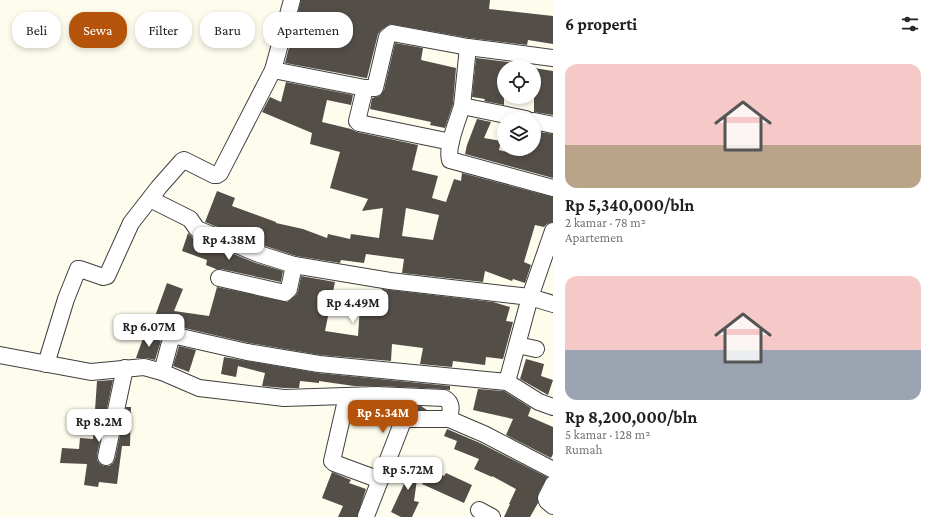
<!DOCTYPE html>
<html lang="id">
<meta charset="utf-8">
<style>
:root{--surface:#fff;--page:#f2f2f2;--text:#202124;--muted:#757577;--accent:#b45309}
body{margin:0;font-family:"Crimson Pro",serif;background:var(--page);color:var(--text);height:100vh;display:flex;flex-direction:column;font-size:15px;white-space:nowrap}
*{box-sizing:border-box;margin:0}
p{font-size:13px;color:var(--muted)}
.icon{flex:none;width:22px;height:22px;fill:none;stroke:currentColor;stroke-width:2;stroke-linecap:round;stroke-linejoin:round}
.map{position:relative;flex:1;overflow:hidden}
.details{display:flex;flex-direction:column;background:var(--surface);width:380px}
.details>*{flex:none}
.hud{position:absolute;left:12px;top:12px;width:380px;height:36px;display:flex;gap:8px}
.tools{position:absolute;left:497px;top:60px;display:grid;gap:8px}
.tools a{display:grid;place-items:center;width:44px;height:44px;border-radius:50%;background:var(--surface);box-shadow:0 2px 6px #0003;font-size:20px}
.price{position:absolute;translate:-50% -34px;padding:0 9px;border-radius:8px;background:#fff;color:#222;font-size:13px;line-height:26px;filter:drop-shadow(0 1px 2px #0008)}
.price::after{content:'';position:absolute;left:50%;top:24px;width:12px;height:9px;margin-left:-6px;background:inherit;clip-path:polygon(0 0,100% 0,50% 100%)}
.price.selected{background:var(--accent);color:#fff}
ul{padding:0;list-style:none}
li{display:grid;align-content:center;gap:8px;height:212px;padding:0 12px}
li span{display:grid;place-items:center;height:124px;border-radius:12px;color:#555}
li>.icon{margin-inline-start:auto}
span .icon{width:72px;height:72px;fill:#fffc;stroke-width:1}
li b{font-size:17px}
h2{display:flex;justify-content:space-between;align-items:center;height:48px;padding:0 12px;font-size:17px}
.tag{padding:0 14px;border-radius:16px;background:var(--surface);box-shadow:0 2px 6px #0003;font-size:14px;line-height:36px}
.tag.selected{background:var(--accent);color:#fff}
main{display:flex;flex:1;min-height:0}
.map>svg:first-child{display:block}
.building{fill:#544e49;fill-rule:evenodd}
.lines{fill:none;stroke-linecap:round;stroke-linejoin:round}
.minor-casing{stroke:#3f3f3f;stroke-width:18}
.minor{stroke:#fff;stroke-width:16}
</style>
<main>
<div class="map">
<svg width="553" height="517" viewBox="0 0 553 517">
<rect width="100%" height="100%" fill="#fefced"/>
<g class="building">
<path d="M 301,0 L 490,0 L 489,9 L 553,16 L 553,44 L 528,40 L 527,45 L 469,38 L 390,24 L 381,30 L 378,34 L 367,78 L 366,78 L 285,63 Z"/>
<path d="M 395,43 L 423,48 L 421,60 L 456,68 L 453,104 L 445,128 L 430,125 L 431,122 L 370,109 L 372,98 L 379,96 L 384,90 Z"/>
<path d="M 476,58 L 525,64 L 524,67 L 504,67 L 504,105 L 484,101 L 485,99 L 472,97 Z"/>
<path d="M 534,68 L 553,71 L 553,115 L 534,112 Z"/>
<path d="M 286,82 L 353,95 L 351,105 L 327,100 L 322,122 L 351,129 L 357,132 L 418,145 L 412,170 L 438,176 L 432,198 L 446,202 L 454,179 L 461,181 L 462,173 L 553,197 L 553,222 L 547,224 L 544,227 L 535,225 L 524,262 L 531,265 L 525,283 L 513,279 L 512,281 L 485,271 L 483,282 L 402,273 L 404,259 L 366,254 L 364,263 L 341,260 L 340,263 L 296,256 L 262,245 L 205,222 L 217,191 L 235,198 L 232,206 L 276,222 L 276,223 L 303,229 L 327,238 L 328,234 L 350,239 L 351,234 L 379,238 L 383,208 L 362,211 L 368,199 L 330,188 L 340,152 L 310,144 L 312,133 L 262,112 L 270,97 L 281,102 ZM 406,208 L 439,215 L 433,240 L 402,236 Z"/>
<path d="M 477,119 L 491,122 L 484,138 L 501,141 L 499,150 L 523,156 L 525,149 L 534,149 L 534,131 L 553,134 L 553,178 L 465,154 L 467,145 Z"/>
<path d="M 188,233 L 193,238 L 256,263 L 283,271 L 281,282 L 221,269 L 216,269 L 206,265 L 207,260 L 182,251 Z"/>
<path d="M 301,276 L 335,282 L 325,331 L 358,336 L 360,306 L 380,308 L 382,289 L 493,302 L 510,307 L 506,321 L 513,322 L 503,359 L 486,357 L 485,365 L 453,361 L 452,367 L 420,364 L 423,348 L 392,344 L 391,361 L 320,355 L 249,343 L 175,326 L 154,319 L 167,283 L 183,289 L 174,311 L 209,316 L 217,287 L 287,302 L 296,295 L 298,291 Z"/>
<path d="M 146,330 L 151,337 L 161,341 L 155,360 L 146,358 L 136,358 Z"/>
<path d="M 179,346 L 196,350 L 189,372 L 173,366 Z"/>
<path d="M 224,357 L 318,373 L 450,386 L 450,390 L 444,389 L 376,386 L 354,386 L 319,381 L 319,383 L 300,381 L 299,388 L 284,388 L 262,386 L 265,373 L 238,366 L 236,377 L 221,374 Z"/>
<path d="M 526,359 L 544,364 L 541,376 L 553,380 L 548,395 L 520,379 Z"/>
<path d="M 113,380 L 97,455 L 97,460 L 100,464 L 104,466 L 109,466 L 113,463 L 115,459 L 126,407 L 131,407 L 130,446 L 122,446 L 117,484 L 99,482 L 98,487 L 84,485 L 87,464 L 60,463 L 62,448 L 79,449 L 80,438 L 93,439 L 97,381 Z"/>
<path d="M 478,389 L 504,391 L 531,408 L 528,416 L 553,427 L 553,454 L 551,458 L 506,435 L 513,419 L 473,410 Z"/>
<path d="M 355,405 L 376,405 L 421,406 L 427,410 L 406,410 L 396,415 L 372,409 L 371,414 L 353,413 Z"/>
<path d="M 447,429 L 480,443 L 547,477 L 538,494 L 538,503 L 530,517 L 504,517 L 510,504 L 509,504 L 516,489 L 492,476 L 492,477 L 474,469 L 479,459 L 454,449 L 457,441 L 444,436 Z"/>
<path d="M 417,457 L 420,458 L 414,501 L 419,502 L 412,517 L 401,517 L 391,512 L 404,484 L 399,481 L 409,460 L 414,462 Z"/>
<path d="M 429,469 L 444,476 L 446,473 L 472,485 L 464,503 L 422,484 Z"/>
<path d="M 332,472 L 351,480 L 349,483 L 366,489 L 357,517 L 338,517 L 343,506 L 322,498 Z"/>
</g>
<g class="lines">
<g class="minor-casing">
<g id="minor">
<path d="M 292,0 L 273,70 L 365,88 L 375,88 L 387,37 L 392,33 L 468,47 L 462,106 L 526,119"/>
<path d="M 468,47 L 553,58"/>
<path d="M 365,88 L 357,121 L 359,123 L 451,142"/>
<path d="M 462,106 C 458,120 446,147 450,160 L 553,188"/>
<path d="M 534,121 L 553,125"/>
<path d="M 150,199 L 190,219 L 197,229 L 259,254 L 294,265"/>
<path d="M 219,278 L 285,293 L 289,289 L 294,265 L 390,281 L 530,297 L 553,304"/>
<path d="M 155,328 L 172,335"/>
<path d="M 517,345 L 536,349"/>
<path d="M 0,355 L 91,372 L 144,367 L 162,372 L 172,335 L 247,352 L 319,364 L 507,382 L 530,297 L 553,231"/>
<path d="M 46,364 L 66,299 L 78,269 L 80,269 L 103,277 L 107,276 L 131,223 L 159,187 L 182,161 L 184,160 L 214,175 L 217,175 L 220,173 L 273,70"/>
<path d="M 162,372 L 199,388 L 284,398 L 376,395 L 444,398 C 453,403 451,410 449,419 L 484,434 L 553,470"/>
<path d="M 507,382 L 539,402 L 553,407"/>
<path d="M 347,396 L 332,461 L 334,463 L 380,480"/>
<path d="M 106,457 L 125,368"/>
<path d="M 553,484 L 546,498 L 547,501 L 553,506"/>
<path d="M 479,510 L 492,517"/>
<path d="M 366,516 L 403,421 L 409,419 L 449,419"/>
</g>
</g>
<use href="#minor" class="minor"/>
</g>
</svg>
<div class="tools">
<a><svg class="icon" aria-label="locate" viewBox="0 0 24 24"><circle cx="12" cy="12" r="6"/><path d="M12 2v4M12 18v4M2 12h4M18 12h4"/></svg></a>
<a><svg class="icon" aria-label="layers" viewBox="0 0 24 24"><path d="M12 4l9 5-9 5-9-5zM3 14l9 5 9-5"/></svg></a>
</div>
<b class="price" style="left:229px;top:261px">Rp 4.38M</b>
<b class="price" style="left:353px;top:324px">Rp 4.49M</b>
<b class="price" style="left:149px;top:348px">Rp 6.07M</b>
<b class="price selected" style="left:383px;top:434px">Rp 5.34M</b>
<b class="price" style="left:99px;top:443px">Rp 8.2M</b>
<b class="price" style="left:408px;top:491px">Rp 5.72M</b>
<div class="hud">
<a class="tag">Beli</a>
<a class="tag selected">Sewa</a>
<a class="tag">Filter</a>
<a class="tag">Baru</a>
<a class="tag">Apartemen</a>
</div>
</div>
<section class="details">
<h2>6 properti<svg class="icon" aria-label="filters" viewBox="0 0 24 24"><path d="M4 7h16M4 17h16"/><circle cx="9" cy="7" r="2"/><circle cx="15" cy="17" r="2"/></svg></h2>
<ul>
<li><span style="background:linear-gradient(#f6c9c9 65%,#b9a48a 0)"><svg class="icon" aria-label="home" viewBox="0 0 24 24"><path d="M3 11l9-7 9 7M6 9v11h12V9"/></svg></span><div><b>Rp 5,340,000/bln</b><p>2 kamar · 78 m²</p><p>Apartemen</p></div></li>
<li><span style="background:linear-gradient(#f6c9c9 60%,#9aa5b1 0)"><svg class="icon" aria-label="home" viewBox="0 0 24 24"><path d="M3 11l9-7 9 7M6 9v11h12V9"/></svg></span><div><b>Rp 8,200,000/bln</b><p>5 kamar · 128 m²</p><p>Rumah</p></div></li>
</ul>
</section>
</main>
